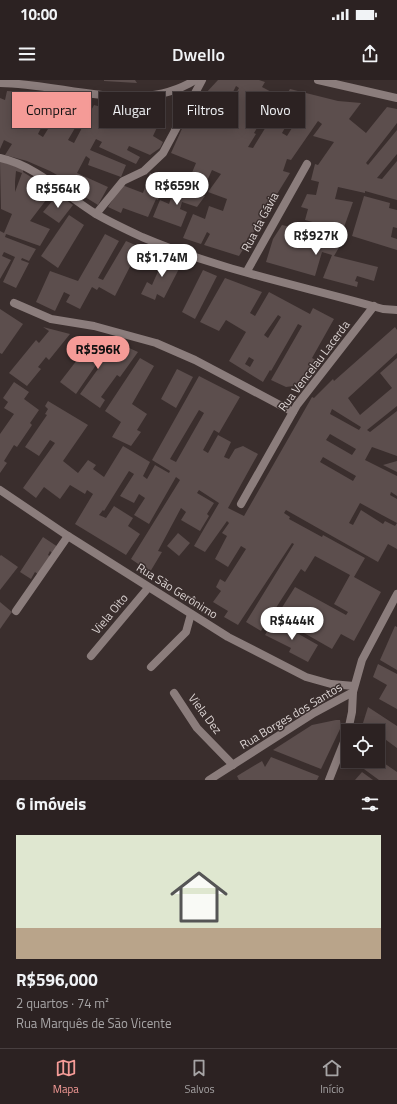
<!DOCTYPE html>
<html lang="pt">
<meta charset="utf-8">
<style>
:root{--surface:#2c2222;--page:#342a2a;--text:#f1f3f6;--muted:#a6a4a5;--line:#483f40;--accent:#f59b97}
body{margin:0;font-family:"Titillium Web",sans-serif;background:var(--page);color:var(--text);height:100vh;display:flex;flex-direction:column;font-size:15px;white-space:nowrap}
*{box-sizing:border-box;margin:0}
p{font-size:13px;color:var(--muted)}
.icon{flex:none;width:22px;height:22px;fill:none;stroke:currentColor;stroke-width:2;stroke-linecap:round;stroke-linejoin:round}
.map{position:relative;height:700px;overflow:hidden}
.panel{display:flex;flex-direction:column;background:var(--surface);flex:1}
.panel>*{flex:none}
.banner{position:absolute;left:12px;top:12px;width:373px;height:36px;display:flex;gap:8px}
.controls{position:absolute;left:341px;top:644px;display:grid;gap:8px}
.controls a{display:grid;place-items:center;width:44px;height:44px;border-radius:0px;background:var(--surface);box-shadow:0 2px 10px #0003,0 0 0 1px var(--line);font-size:20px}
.price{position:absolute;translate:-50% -34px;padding:0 9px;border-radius:14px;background:#fff;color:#222;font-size:13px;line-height:26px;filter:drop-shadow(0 1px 2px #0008)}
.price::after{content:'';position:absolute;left:50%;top:24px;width:12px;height:9px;margin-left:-6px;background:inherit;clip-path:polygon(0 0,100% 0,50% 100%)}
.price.current{background:var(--accent);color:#111}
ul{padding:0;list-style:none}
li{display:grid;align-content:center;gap:8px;height:212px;padding:0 16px}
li+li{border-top:1px solid var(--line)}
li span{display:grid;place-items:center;height:124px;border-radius:0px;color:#555}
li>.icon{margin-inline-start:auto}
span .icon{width:72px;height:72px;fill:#fffc;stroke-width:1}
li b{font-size:17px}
h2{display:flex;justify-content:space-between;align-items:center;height:48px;padding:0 16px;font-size:17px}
.tag{padding:0 14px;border-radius:0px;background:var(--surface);box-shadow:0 2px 10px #0003,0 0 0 1px var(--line);font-size:14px;line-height:36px}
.tag.current{background:var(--accent);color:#111}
.status{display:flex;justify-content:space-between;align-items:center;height:28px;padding:0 20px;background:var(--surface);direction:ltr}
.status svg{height:11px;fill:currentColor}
header{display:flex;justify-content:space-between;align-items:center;height:52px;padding:0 16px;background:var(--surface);font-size:18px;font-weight:600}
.tabs{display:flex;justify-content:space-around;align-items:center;height:56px;border-top:1px solid var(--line);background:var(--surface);font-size:11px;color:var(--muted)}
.tabs a{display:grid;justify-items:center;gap:2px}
.tabs .current{color:var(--accent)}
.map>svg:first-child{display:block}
.building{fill:#5c4e4d;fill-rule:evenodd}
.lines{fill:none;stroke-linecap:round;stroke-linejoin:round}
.service{stroke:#8b7d7c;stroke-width:8}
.minor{stroke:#8b7d7c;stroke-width:8}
.labels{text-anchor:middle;stroke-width:3;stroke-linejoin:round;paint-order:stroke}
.street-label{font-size:12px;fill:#dbd3d2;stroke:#3a2e2d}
</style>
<div class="status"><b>10:00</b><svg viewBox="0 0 49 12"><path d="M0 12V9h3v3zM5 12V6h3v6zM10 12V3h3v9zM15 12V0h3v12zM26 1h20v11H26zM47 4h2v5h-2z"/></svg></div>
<header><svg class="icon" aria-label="menu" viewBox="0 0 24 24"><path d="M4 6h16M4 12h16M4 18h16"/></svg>Dwello<svg class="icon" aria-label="share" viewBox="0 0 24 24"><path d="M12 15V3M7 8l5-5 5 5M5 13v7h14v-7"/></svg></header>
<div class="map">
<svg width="397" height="700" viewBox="0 0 397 700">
<rect width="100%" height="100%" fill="#3a2e2d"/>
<g class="building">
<path d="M 104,0 L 135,0 L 137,3 L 104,1 Z"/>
<path d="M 218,0 L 259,0 L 265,2 L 262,7 L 277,15 L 254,53 L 256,54 L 248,67 L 253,68 L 272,37 L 286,46 L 282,53 L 287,56 L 292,48 L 287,45 L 291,38 L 277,30 L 290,9 L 338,21 L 361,23 L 349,39 L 366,53 L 387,27 L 397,29 L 397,43 L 366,83 L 368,85 L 397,50 L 397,74 L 377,98 L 382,99 L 397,81 L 397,120 L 365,111 L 365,113 L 338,107 L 335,119 L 353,122 L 343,150 L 305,140 L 308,129 L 301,127 L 307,114 L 316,115 L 319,102 L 311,100 L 315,84 L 318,85 L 334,62 L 313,56 L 322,44 L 318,41 L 291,80 L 287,79 L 283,91 L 290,93 L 239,176 L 204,165 L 210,154 L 207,152 L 201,164 L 183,158 L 193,134 L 205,139 L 209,126 L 223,131 L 227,119 L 208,112 L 221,94 L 212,90 L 207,101 L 191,95 L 196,83 L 171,73 L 185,42 L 192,45 L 205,14 ZM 236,6 L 239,8 L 220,43 L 218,42 ZM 300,30 L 303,32 L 298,40 L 294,38 Z"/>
<path d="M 7,11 L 22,12 L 13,32 L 15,33 L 24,12 L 40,13 L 29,33 L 31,35 L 45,14 L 63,19 L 55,32 L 58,34 L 68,20 L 89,24 L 68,60 L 74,63 L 94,25 L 112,30 L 123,26 L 149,26 L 145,33 L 160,41 L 153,56 L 163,62 L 160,68 L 150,75 L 129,66 L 127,70 L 140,77 L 136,84 L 99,67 L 102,62 L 96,59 L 90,70 L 126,85 L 121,97 L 88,85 L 90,79 L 86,76 L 77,93 L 108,107 L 98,125 L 69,107 L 71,103 L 50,91 L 27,81 L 5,75 L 12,64 L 4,60 L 0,69 L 0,18 L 5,20 ZM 42,46 L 48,49 L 43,57 L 38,54 Z"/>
<path d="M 0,81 L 23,89 L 23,92 L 53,111 L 30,141 L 50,149 L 40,166 L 6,154 L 5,157 L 36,169 L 29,181 L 22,178 L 21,180 L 29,183 L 16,208 L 3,202 L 15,177 L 4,172 L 2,176 L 11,180 L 0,199 L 0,151 L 4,153 L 12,134 L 1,129 ZM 16,91 L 22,93 L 15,112 L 15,102 Z"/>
<path d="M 150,93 L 165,99 L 158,120 L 156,119 L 148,137 L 123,128 L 121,133 L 108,127 L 122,105 L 143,113 Z"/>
<path d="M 169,106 L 188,114 L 189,109 L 205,116 L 197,127 L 182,122 L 180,129 L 187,132 L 181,147 L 153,137 L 160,120 L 169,124 L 171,118 L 166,115 Z"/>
<path d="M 58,114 L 73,125 L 59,143 L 43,132 Z"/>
<path d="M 364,116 L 390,123 L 389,128 L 397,130 L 397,148 L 393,147 L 391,157 L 397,159 L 397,170 L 352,156 Z"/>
<path d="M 69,135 L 84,145 L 58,188 L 41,176 Z"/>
<path d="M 282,145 L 303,150 L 304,148 L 344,159 L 334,176 L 378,187 L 374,201 L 357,196 L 355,201 L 358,202 L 357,207 L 323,198 L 332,175 L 322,172 L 315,196 L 266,182 L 273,159 Z"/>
<path d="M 105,154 L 119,161 L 98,198 L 103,200 L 126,161 L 140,167 L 115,216 L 99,207 L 97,210 L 92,207 L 80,229 L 66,222 L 70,215 L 64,212 L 55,231 L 36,222 L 50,191 L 78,201 Z"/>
<path d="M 162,175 L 182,183 L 164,218 L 157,214 L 155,220 L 141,214 L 147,202 L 152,205 L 160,187 L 156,185 Z"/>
<path d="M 203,190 L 217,196 L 195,239 L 182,232 Z"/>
<path d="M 225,198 L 262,212 L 250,233 L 255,236 L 269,212 L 310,234 L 313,228 L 334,239 L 312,278 L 317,281 L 314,287 L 303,299 L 293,306 L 286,307 L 271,300 L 302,246 L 298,244 L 271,291 L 270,290 L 263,302 L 229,281 L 246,252 L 226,240 L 219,251 L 200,242 ZM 278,235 L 281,237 L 268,258 L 264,255 ZM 249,277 L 254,280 L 250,287 L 245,284 Z"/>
<path d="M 0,229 L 23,244 L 2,274 L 0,273 Z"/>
<path d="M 43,247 L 70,254 L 49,280 L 46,277 L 38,287 L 41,289 L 27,306 L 9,293 L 36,260 L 39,263 L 49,251 Z"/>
<path d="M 395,247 L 397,250 L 397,273 L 348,318 L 360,335 L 392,308 L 380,293 L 397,278 L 397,326 L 367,350 L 370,352 L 397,331 L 397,376 L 372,367 L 365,380 L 397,396 L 397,416 L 391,412 L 390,415 L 397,419 L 397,469 L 388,464 L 378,482 L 286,430 L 284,433 L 290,437 L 289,439 L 322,457 L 323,455 L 365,478 L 354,497 L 381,512 L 354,561 L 341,554 L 332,569 L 276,537 L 295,507 L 346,535 L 348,532 L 334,524 L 350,495 L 315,476 L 305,492 L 301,489 L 261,551 L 246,542 L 294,464 L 292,463 L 238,545 L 224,537 L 228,531 L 213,522 L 221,511 L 216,507 L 220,499 L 225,502 L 246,469 L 241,466 L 228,487 L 215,479 L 227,456 L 222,453 L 229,443 L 227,441 L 205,472 L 194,466 L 219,423 L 199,410 L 197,413 L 214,423 L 207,434 L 209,436 L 200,451 L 181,440 L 186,432 L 181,428 L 158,471 L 162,472 L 150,492 L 131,479 L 180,400 L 176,397 L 149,444 L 134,435 L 145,418 L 139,414 L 134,423 L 120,416 L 134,394 L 129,391 L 104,431 L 103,430 L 99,435 L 106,438 L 114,426 L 133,438 L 128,446 L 140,454 L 126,475 L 75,444 L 93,414 L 87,410 L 85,414 L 70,405 L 60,419 L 44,407 L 36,418 L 23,408 L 55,363 L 50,360 L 39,376 L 25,367 L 47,335 L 45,334 L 48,329 L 45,326 L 48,321 L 88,345 L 63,381 L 78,393 L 88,380 L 96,385 L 93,389 L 104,397 L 123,366 L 150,382 L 143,396 L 147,399 L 155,385 L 169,393 L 170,391 L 152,380 L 199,296 L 240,317 L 219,353 L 214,350 L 203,370 L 208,373 L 218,355 L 231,362 L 224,377 L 229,379 L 235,369 L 243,366 L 258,374 L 228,428 L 244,436 L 312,317 L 314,318 L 333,299 L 334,301 ZM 332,329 L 361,347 L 359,350 L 330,334 ZM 199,330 L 204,333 L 176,382 L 170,379 ZM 330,354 L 356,369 L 352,375 L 326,360 ZM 323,377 L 356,396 L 353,401 L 320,382 ZM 360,423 L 382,435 L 397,443 L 395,446 L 385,441 L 383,444 L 361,430 L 353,445 L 349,443 Z"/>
<path d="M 91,262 L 113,270 L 118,263 L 138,272 L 120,297 L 117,295 L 101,317 L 105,320 L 100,328 L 80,314 L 98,289 L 96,285 L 76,314 L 60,302 Z"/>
<path d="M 140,278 L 154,286 L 132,324 L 147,334 L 137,350 L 141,352 L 131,366 L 112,357 L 121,342 L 105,331 Z"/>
<path d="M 177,289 L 193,297 L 176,328 L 161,319 Z"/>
<path d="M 14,302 L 29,312 L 24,319 L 39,330 L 30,343 L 32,345 L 17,367 L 14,365 L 4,381 L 7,383 L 0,393 L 0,354 L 14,334 L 4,328 L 8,322 L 3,318 Z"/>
<path d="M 397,381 L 397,392 L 383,385 Z"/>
<path d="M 178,453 L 190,463 L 179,476 L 167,466 Z"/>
<path d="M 43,457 L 58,467 L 53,474 L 50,471 L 48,475 L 51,477 L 39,495 L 35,492 L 31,499 L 20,492 Z"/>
<path d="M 1,475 L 18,487 L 0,510 L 0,476 Z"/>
<path d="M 0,522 L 12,532 L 0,549 Z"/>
<path d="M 274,540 L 318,565 L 308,582 L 289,572 L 291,568 L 265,555 Z"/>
<path d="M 395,546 L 397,547 L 397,590 L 380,580 Z"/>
<path d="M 378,584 L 397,594 L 397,629 L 379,619 L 387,605 L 373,597 Z"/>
<path d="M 368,627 L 397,646 L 397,668 L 378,654 L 378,651 L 374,651 L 363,643 Z"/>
<path d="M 336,640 L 340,640 L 341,647 L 321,689 L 273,670 L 312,645 Z"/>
<path d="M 271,677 L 319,696 L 317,700 L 239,700 L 237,696 L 262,681 L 265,687 Z"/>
<path d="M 378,679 L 397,692 L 397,700 L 379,700 L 353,681 L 378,681 Z"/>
<path d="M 362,692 L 373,700 L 355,700 Z"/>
</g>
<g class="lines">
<g class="service">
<path d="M 318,0 L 397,18"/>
<path d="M 96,134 L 123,101 L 144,91 L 163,73 L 202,0"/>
<path d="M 247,191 L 307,84"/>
<path d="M 14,223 L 51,239 L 94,246 L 156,263 L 195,280 L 293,332"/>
<path d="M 16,531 L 68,456"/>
<path d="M 91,576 L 148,508"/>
<path d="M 151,587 L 186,552 L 191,534"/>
<path d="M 174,613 L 197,648 L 233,685"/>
</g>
<g class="minor">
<path d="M 0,3 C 63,3 138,36 195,0"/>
<path d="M 0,78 C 37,86 65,115 96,134 C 110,142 127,150 142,157 C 219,190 303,206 383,229 L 397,230"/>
<path d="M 0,410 L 68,456 L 228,557 L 306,597 L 331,604 L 354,606"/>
<path d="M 241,424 L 297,325 L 374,226"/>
<path d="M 348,651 L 352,632 L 353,612"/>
<path d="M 209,700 L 314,633 L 353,612 L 362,580 L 397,514"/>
<path d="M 329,700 L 348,652"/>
</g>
</g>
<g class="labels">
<g class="street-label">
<text transform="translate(260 142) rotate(-62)" y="4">Rua da Gávia</text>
<text transform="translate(314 286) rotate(-53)" y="4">Rua Vencelau Lacerda</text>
<text transform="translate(177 511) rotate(32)" y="4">Rua São Gerônimo</text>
<text transform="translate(110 534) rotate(-50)" y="4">Viela Oito</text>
<text transform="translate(205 634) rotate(53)" y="4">Viela Dez</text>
<text transform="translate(291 636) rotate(-31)" y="4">Rua Borges dos Santos</text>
</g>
</g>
</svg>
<div class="controls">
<a><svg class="icon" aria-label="locate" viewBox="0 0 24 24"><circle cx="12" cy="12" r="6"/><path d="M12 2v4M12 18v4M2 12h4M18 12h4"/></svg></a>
</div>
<b class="price" style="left:177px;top:126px">R$659K</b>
<b class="price" style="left:58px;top:129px">R$564K</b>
<b class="price" style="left:316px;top:176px">R$927K</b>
<b class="price" style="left:162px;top:198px">R$1.74M</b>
<b class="price current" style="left:98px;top:290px">R$596K</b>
<b class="price" style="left:292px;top:561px">R$444K</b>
<div class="banner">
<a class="tag current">Comprar</a>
<a class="tag">Alugar</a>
<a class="tag">Filtros</a>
<a class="tag">Novo</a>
</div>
</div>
<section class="panel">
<h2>6 imóveis<svg class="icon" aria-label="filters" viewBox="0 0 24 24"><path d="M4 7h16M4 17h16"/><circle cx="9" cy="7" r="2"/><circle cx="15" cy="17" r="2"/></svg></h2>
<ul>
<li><span style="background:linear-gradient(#dfe7d0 75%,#b9a48a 0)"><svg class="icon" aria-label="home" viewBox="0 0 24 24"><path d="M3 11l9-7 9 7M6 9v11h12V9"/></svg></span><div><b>R$596,000</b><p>2 quartos · 74 m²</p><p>Rua Marquês de São Vicente</p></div></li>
</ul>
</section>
<nav class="tabs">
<a class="current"><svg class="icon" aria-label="map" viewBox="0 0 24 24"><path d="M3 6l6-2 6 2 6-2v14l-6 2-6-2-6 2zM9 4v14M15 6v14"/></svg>Mapa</a>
<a><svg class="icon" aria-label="saved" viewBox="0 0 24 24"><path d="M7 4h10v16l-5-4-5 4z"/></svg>Salvos</a>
<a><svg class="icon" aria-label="home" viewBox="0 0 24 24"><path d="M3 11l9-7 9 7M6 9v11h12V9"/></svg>Início</a>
</nav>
